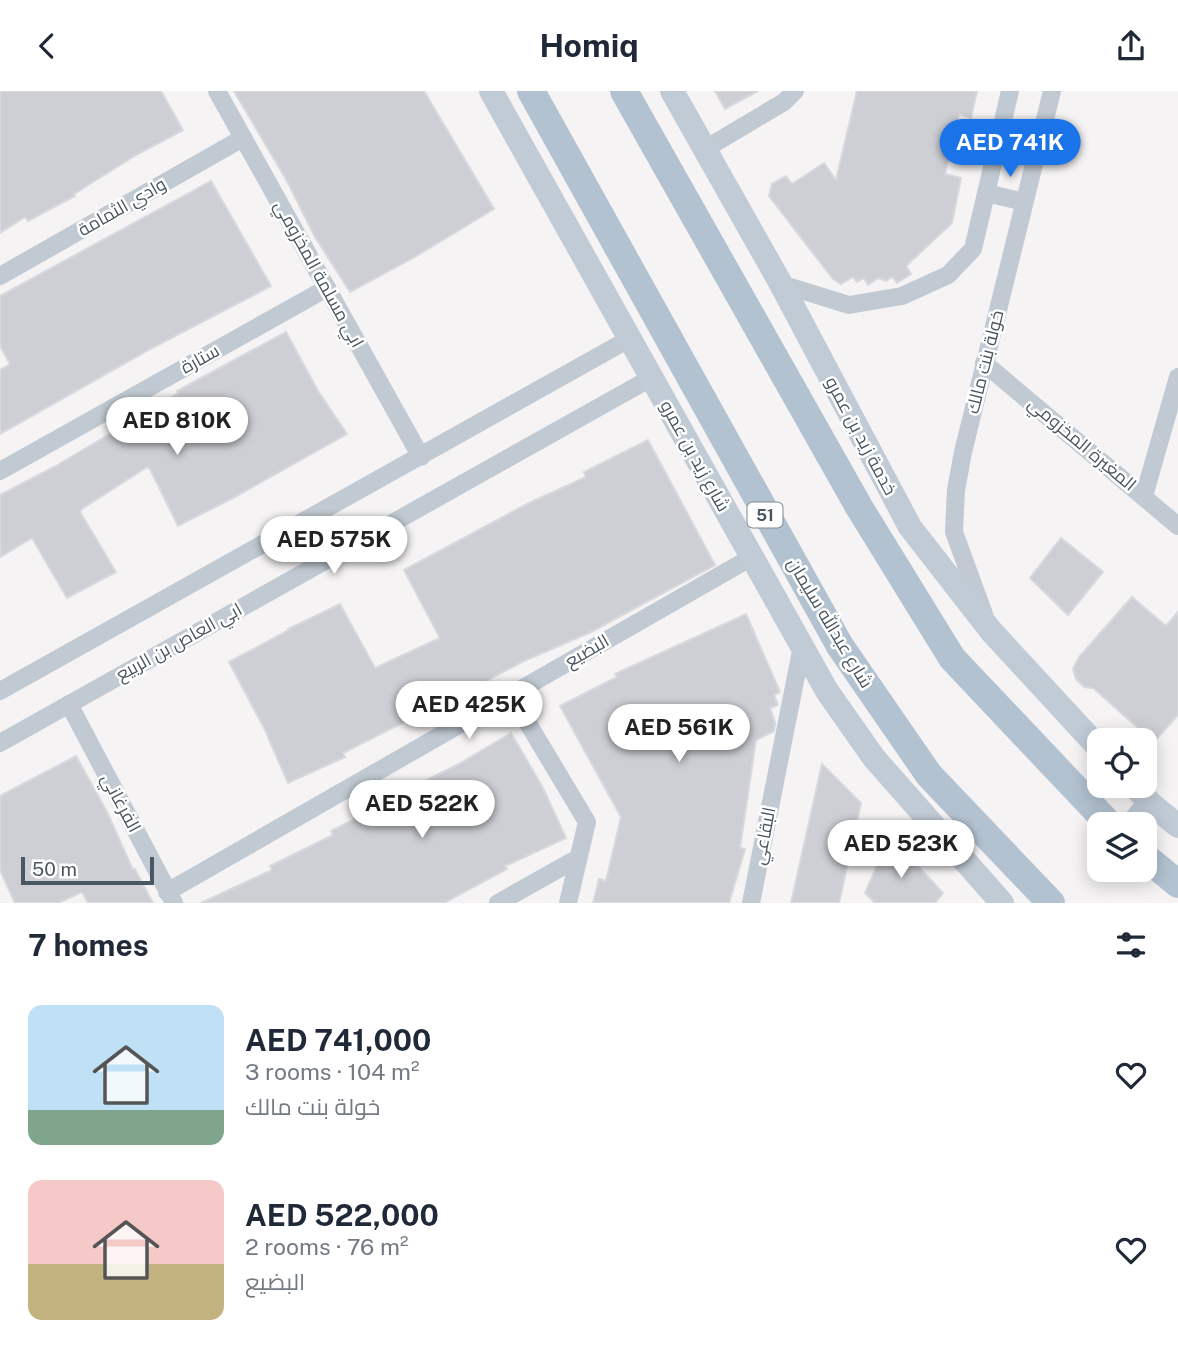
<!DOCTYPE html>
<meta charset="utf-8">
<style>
:root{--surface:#fff;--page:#f6f6f7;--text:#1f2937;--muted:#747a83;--accent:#1a73e8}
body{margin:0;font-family:"Public Sans",Cairo,sans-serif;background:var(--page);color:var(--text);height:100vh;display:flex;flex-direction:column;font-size:26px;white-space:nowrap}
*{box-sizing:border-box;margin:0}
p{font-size:23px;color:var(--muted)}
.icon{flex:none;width:38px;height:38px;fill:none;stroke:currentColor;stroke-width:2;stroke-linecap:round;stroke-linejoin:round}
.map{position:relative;height:812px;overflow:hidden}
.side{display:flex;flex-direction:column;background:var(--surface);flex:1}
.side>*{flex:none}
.buttons{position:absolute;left:1087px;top:637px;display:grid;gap:14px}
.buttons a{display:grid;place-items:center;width:70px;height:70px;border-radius:14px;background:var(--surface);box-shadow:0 4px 18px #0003;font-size:35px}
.scale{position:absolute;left:21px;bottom:18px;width:133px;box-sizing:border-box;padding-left:7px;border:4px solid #4a5661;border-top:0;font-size:19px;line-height:24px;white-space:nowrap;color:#4a5661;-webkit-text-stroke:5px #fff;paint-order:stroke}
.price{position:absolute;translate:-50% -60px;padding:0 16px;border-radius:24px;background:#fff;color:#222;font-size:23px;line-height:46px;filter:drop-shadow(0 2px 4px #0008)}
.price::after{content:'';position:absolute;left:50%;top:42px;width:21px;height:16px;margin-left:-10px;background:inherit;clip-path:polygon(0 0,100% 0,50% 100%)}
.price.current{background:var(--accent);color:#fff}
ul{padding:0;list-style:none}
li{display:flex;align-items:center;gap:21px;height:175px;padding:0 28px}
li span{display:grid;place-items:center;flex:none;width:196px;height:140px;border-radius:14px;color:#555}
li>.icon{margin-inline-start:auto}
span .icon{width:84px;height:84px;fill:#fffc;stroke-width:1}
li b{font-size:30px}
h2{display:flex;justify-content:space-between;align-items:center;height:84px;padding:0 28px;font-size:30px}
header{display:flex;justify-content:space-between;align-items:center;height:91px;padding:0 28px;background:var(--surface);font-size:32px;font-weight:700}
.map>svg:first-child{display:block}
.building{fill:#cdcfd5;stroke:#d7d9de;stroke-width:2}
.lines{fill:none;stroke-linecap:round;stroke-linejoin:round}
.minor{stroke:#c1cad2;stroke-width:18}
.secondary{stroke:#c1cbd6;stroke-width:24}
.primary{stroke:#b3c2d1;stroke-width:28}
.labels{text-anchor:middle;stroke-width:5;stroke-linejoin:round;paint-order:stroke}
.shield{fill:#fff;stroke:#808990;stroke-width:2}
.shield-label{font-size:16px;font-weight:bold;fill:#4a5661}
.street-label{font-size:18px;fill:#4a5661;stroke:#fff}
</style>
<header><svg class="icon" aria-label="back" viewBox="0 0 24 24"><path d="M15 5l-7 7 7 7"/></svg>Homiq<svg class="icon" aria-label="share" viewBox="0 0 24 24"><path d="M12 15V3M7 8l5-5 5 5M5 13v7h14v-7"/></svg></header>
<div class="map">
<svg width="1178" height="812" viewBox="0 0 1178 812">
<rect width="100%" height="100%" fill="#f5f3f3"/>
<g class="building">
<path d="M 0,0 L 161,0 L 183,39 L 136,64 L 74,103 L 75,105 L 28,130 L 25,126 L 0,142 Z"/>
<path d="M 234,0 L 424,0 L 494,118 L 413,167 L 350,201 L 315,146 L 287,90 Z"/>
<path d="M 715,0 L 758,0 L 725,18 Z"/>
<path d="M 857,0 L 977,0 L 971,27 L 959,23 L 945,83 L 961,87 L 952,132 L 906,175 L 911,183 L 897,192 L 892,186 L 886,190 L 878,187 L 868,194 L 864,187 L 857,191 L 853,186 L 841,193 L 833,188 L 769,105 L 772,93 L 786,85 L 792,93 L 824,72 L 836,89 Z"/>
<path d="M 211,90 L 271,195 L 154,256 L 0,343 L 0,279 L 10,273 L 0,255 L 0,205 Z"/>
<path d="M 286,241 L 318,300 L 347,343 L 233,407 L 178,435 L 150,378 L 147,376 L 82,418 L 80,421 L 116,481 L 67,507 L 32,447 L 0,466 L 0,404 L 56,375 L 178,302 L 177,300 Z"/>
<path d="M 648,349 L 715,474 L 591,541 L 524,570 L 463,602 L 465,606 L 412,632 L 410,628 L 343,662 L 345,666 L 288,692 L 265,639 L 229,571 L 289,539 L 288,538 L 340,513 L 375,577 L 440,547 L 404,479 L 527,413 L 586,386 L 584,381 Z"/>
<path d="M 1061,447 L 1103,481 L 1068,524 L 1030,487 Z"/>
<path d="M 1132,506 L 1166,535 L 1178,521 L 1178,624 L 1154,651 L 1093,597 L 1084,596 L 1076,588 L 1073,578 L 1079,566 Z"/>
<path d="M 746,523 L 780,601 L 774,604 L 778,614 L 770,617 L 775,632 L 774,640 L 756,649 L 740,757 L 745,758 L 729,812 L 593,812 L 599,788 L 606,790 L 621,726 L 560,615 L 617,586 L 615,583 Z"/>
<path d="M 511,642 L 543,697 L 566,747 L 505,775 L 507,778 L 444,812 L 201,812 L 272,779 L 270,775 L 333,744 L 331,740 L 396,707 L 394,705 L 459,673 Z"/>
<path d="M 76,665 L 107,721 L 133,779 L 135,778 L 153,812 L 88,812 L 82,801 L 58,812 L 15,812 L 0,779 L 0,705 Z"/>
<path d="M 822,673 L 861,712 L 839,812 L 791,812 Z"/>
<path d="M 890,745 L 943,802 L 935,812 L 875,812 L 865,802 Z"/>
</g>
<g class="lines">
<g class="minor">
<path d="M 217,0 L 421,366"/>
<path d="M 705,58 L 784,11 L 795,0"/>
<path d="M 986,102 L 1024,111"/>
<path d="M 0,185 L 243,47"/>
<path d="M 781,193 L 849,214 L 902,205 L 948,184 L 973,158 L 1010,0"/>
<path d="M 984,272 L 1178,435"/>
<path d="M 0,380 L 327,197"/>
<path d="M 1144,405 L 1178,286"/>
<path d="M 984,523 L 954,441 L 956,399 L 963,361 L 1052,0"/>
<path d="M 0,600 L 629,248"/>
<path d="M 511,604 L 587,731 L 568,812"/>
<path d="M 69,613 L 174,812"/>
<path d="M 0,652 L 651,287"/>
<path d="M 167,801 L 752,466"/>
<path d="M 498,812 L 578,767"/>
<path d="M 751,812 L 802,555"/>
</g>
<g class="secondary">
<path d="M 491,0 L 827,600 L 874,667 L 1002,812"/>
<path d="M 672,0 L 781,193 L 910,436 L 991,540 L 1099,657"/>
<path d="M 1134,695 L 1150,712 L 1178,735"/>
<path d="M 1132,733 L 1150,712"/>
</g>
<g class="primary">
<path d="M 531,0 L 840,555 L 929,684 L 1051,812"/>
<path d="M 624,0 L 859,416 L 952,567 L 1109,733"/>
<path d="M 1144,765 L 1178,793"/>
</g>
</g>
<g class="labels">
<rect class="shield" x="747.5" y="411.5" width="35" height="25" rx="5"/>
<g class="shield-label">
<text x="765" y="430">51</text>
</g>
<g class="street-label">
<text transform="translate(122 116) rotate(-30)" y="6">وادي الثمامة</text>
<text transform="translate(319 183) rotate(61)" y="6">ابي مسلمة المخزومي</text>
<text transform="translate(200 268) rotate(-29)" y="6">ستارة</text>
<text transform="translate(985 271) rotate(-76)" y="6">خولة بنت مالك</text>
<text transform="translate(861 345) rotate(62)" y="6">خدمة زيد بن عمرو</text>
<text transform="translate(1082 353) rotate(40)" y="6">المغيرة المخزومي</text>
<text transform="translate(695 365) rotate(61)" y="6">شارع زيد بن عمرو</text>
<text transform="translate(830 532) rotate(59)" y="6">شارع عبدالله سليمان</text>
<text transform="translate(179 551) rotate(-29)" y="6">ابي العاص بن الربيع</text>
<text transform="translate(587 560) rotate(-30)" y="6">البضيع</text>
<text transform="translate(121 712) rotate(62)" y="6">الفرغاني</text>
<text transform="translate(764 745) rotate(-79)" y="6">البقاعي</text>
</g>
</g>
</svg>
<div class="buttons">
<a><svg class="icon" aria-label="locate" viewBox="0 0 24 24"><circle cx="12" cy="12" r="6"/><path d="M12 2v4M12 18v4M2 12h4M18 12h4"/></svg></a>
<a><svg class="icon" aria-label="layers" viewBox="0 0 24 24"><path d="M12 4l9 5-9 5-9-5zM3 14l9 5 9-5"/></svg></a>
</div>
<div class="scale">50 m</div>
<b class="price current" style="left:1010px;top:88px">AED 741K</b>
<b class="price" style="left:177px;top:366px">AED 810K</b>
<b class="price" style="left:334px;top:485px">AED 575K</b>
<b class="price" style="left:469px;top:650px">AED 425K</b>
<b class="price" style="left:679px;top:673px">AED 561K</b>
<b class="price" style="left:422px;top:749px">AED 522K</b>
<b class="price" style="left:901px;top:789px">AED 523K</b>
</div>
<section class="side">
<h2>7 homes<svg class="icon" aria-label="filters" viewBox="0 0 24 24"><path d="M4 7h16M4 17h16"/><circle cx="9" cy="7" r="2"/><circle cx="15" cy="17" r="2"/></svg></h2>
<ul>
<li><span style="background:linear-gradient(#bfe0f5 75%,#7fa58c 0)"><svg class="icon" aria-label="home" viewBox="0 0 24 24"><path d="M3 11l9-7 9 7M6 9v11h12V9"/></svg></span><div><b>AED 741,000</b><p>3 rooms · 104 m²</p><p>خولة بنت مالك</p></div><svg class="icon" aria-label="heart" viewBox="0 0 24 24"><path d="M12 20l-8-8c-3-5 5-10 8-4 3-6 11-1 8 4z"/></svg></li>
<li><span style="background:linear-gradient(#f6c9c9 60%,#c2b280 0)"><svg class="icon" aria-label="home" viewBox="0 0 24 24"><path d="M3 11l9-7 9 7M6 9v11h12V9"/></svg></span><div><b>AED 522,000</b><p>2 rooms · 76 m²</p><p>البضيع</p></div><svg class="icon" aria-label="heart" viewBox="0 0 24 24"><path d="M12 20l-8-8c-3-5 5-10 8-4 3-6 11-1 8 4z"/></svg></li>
</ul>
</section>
